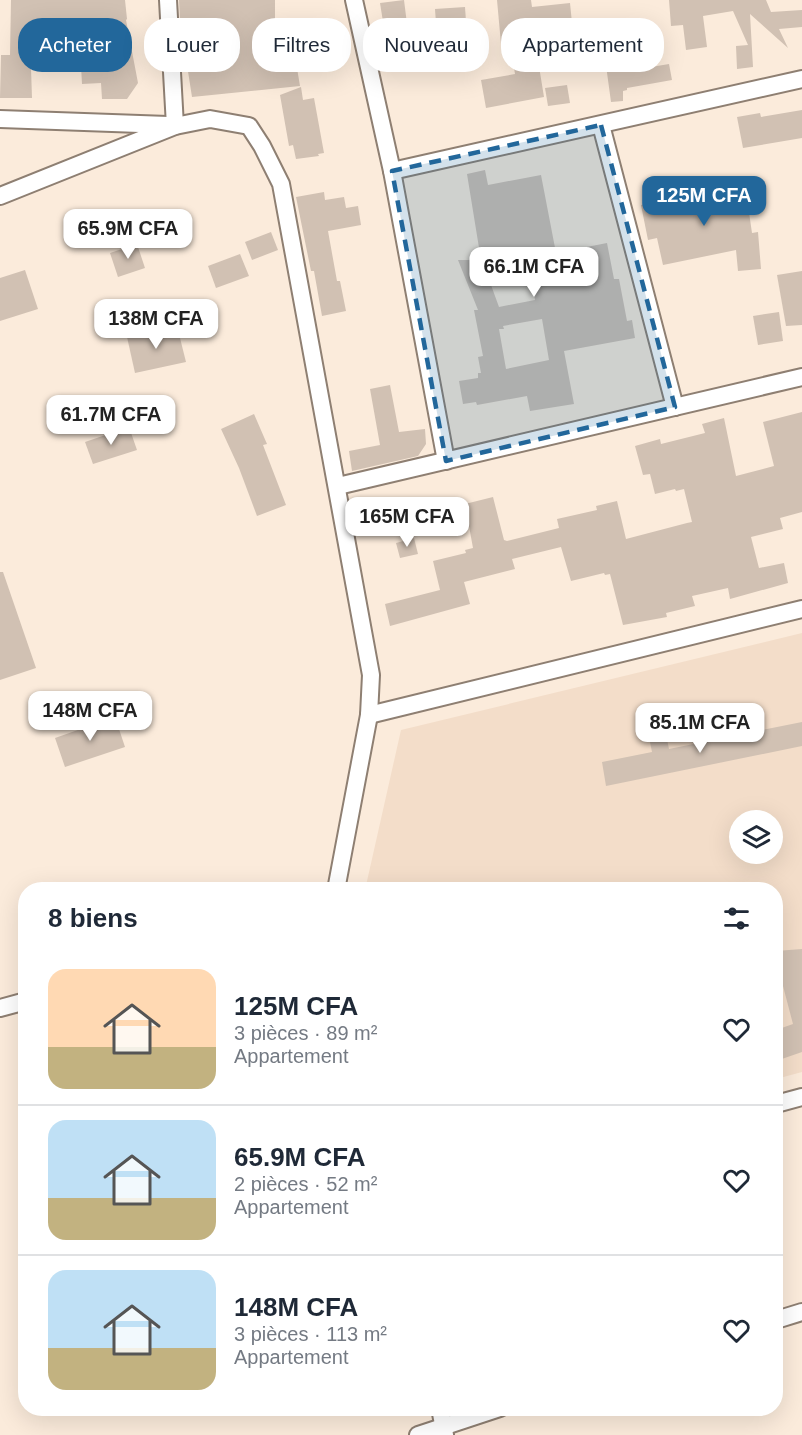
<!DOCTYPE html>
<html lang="fr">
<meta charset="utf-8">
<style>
:root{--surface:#fff;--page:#f2f2f3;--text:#1f2937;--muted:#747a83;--line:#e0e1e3;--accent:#22679b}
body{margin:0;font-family:Arial,sans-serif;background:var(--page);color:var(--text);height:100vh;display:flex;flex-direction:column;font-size:22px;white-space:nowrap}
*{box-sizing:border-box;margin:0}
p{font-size:20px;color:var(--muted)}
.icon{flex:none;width:33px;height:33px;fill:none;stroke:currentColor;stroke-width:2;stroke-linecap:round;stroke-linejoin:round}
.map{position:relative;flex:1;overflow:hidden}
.drawer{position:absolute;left:18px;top:882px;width:765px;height:534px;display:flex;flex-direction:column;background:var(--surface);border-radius:24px;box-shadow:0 6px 24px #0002}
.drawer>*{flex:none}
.banner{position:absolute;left:18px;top:18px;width:766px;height:54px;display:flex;gap:12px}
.fabs{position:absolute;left:729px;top:810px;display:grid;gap:12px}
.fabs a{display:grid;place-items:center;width:54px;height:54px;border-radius:50%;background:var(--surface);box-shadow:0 6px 24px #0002;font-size:30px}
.price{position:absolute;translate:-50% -51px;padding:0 14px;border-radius:12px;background:#fff;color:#222;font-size:20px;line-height:39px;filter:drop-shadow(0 2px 3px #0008)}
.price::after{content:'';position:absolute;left:50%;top:36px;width:18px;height:14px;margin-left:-9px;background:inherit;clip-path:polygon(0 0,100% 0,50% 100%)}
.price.current{background:var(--accent);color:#fff}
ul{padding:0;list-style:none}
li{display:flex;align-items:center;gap:18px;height:150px;padding:0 30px}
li+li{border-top:2px solid var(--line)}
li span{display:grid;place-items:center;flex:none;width:168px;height:120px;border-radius:18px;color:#555}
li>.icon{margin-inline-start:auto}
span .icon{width:72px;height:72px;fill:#fffc;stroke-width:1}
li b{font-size:26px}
h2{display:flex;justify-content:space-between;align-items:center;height:72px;padding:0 30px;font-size:26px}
.tag{padding:0 21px;border-radius:24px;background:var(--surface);box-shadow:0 6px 24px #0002;font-size:21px;line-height:54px}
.tag.current{background:var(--accent);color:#fff}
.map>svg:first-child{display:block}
.built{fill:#f3ddc9;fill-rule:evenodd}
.building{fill:#d1c1b3;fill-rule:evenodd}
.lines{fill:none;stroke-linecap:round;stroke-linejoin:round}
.street-casing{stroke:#8e7f72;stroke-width:20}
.street{stroke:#fff;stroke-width:16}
.marked{fill:#22679b;fill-opacity:0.2;stroke:#22679b;stroke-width:4.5;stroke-dasharray:12 8;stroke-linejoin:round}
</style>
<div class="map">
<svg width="802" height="1435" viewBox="0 0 802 1435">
<rect width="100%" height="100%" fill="#fbebdb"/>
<path class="built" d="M 802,633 L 802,1072 L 776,1079 L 776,890 L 365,890 L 401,730 ZM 740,820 L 772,820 L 772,854 L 740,854 Z"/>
<g class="building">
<path d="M 11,0 L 125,0 L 127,19 L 126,20 L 138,83 L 127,99 L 102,99 L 101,83 L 82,84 L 81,66 L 31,68 L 32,98 L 0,98 L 1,55 L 10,55 Z"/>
<path d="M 179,0 L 275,0 L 275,23 L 286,21 L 289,37 L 300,36 L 304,60 L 296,62 L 300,86 L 192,97 L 180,20 Z"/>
<path d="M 404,0 L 407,24 L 384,28 L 380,3 Z"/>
<path d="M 497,0 L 531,0 L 532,7 L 570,3 L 574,43 L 536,48 L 544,97 L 486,108 L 481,80 L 515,74 L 510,43 L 501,44 Z"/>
<path d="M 669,0 L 766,0 L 771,12 L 802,10 L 802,27 L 779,29 L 788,48 L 750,14 L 753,67 L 737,69 L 736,46 L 748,45 L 733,11 L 703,16 L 707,47 L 686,50 L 683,25 L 671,26 Z"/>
<path d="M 465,7 L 467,36 L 437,38 L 435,9 Z"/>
<path d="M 620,25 L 622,72 L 669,64 L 672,80 L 627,88 L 627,90 L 623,91 L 623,101 L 611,102 L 605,58 L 594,59 L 591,28 Z"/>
<path d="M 567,85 L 570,103 L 548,106 L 545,88 Z"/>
<path d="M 301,87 L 303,100 L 314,98 L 324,153 L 318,154 L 319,156 L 296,159 L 293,145 L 289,146 L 280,95 Z"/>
<path d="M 802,110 L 802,138 L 743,148 L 737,117 L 760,113 L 761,117 Z"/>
<path d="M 485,170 L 488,185 L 541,175 L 556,253 L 607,243 L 614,279 L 619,279 L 627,321 L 632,320 L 635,338 L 564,351 L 574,404 L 530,411 L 527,396 L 477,405 L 476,402 L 463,404 L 459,381 L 478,378 L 478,373 L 481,373 L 478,357 L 483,356 L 474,310 L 478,310 L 458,260 L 481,260 L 467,174 ZM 527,255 L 535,300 L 499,307 L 483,263 ZM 542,319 L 549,360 L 506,369 L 499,329 L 504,329 L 503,326 Z"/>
<path d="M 745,185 L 752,233 L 758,232 L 761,269 L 738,271 L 736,250 L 663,265 L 657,238 L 648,240 L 641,205 Z"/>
<path d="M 324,192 L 325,200 L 344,197 L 346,208 L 358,206 L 361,225 L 328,231 L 337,281 L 340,281 L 346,311 L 322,316 L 314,271 L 311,271 L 296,197 Z"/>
<path d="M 271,232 L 278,250 L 252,260 L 245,242 Z"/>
<path d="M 137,244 L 145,268 L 118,277 L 110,253 Z"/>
<path d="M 240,254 L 249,276 L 216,288 L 208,266 Z"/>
<path d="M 25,270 L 38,309 L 0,321 L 0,278 Z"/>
<path d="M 802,271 L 802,325 L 786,326 L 777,275 Z"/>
<path d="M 779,312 L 783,341 L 758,345 L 753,316 Z"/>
<path d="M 177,326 L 186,362 L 135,373 L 127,337 Z"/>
<path d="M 390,385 L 399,432 L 425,429 L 426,444 L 418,456 L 352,471 L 349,451 L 380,445 L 370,389 Z"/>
<path d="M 802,412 L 802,512 L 780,518 L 783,529 L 751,537 L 759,568 L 784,563 L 788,583 L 730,599 L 728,588 L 692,596 L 695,606 L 666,613 L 667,617 L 623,625 L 610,574 L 605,575 L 604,573 L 571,581 L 561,547 L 512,559 L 515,569 L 464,582 L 470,604 L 390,626 L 385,604 L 440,590 L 433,561 L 466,553 L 465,550 L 473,548 L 465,504 L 493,497 L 504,540 L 507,541 L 559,528 L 557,519 L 597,510 L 596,506 L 617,501 L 626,539 L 687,523 L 692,522 L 684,489 L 676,491 L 675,489 L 655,494 L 650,474 L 643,475 L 635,446 L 660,439 L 661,444 L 705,433 L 702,424 L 724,418 L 736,476 L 774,466 L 763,422 Z"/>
<path d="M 254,414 L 267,444 L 263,445 L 286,505 L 257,516 L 239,468 L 221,429 Z"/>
<path d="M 129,427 L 137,450 L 93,464 L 85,442 Z"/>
<path d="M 414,538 L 418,554 L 400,558 L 396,543 Z"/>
<path d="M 0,572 L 3,572 L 36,668 L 0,680 Z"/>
<path d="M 115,717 L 125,747 L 65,767 L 55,738 Z"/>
<path d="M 802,722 L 802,746 L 606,786 L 602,762 L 652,752 L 649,737 L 666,734 L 669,749 Z"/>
<path d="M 802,949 L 802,1052 L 776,1061 L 776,1030 L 793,1024 L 778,967 L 776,967 L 776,951 Z"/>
</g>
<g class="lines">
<g class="street-casing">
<g id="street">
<path d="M 168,0 L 175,126"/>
<path d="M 354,0 L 392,171 L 446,461"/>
<path d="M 0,119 L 168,125"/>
<path d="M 601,125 L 675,407"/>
<path d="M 392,171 L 802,79"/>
<path d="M 0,196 L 175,126 L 210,119 L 249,126 L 262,146 L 281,184 L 371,675 L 369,715 L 336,890"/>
<path d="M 338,486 L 802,377"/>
<path d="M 369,715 L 802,609"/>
<path d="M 0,1008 L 26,1001"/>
<path d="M 776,1104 L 802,1097"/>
<path d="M 776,1320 L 802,1312"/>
<path d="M 440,1408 L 445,1435"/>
<path d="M 418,1435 L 500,1408"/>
</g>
</g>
<use href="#street" class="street"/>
</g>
<path class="marked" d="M 601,125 L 675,407 L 446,461 L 392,171 Z"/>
</svg>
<div class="fabs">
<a><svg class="icon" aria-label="layers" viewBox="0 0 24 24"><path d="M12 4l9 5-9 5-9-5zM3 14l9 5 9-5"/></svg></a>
</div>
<b class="price current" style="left:704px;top:227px">125M CFA</b>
<b class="price" style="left:128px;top:260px">65.9M CFA</b>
<b class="price" style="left:534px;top:298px">66.1M CFA</b>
<b class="price" style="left:156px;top:350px">138M CFA</b>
<b class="price" style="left:111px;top:446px">61.7M CFA</b>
<b class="price" style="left:407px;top:548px">165M CFA</b>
<b class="price" style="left:90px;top:742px">148M CFA</b>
<b class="price" style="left:700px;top:754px">85.1M CFA</b>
<div class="banner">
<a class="tag current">Acheter</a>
<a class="tag">Louer</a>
<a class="tag">Filtres</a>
<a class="tag">Nouveau</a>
<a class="tag">Appartement</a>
</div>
<section class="drawer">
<h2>8 biens<svg class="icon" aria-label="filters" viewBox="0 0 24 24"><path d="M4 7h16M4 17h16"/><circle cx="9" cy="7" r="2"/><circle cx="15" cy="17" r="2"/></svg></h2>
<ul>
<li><span style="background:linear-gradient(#ffd9b3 65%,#c2b280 0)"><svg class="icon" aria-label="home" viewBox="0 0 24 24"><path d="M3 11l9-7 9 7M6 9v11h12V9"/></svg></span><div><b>125M CFA</b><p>3 pièces · 89 m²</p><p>Appartement</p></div><svg class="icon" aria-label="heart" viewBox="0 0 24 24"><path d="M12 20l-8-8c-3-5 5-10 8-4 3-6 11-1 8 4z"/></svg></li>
<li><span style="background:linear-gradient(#bfe0f5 65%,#c2b280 0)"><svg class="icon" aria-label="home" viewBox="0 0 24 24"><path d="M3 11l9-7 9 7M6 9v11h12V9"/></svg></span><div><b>65.9M CFA</b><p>2 pièces · 52 m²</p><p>Appartement</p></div><svg class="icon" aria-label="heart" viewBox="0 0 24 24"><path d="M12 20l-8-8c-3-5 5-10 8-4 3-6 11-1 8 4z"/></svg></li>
<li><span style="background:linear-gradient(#bfe0f5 65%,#c2b280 0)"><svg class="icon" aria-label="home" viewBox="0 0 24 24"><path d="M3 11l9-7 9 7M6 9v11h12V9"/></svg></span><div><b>148M CFA</b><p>3 pièces · 113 m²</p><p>Appartement</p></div><svg class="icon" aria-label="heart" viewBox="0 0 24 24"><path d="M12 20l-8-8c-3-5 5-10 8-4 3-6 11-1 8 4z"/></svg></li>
</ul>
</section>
</div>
